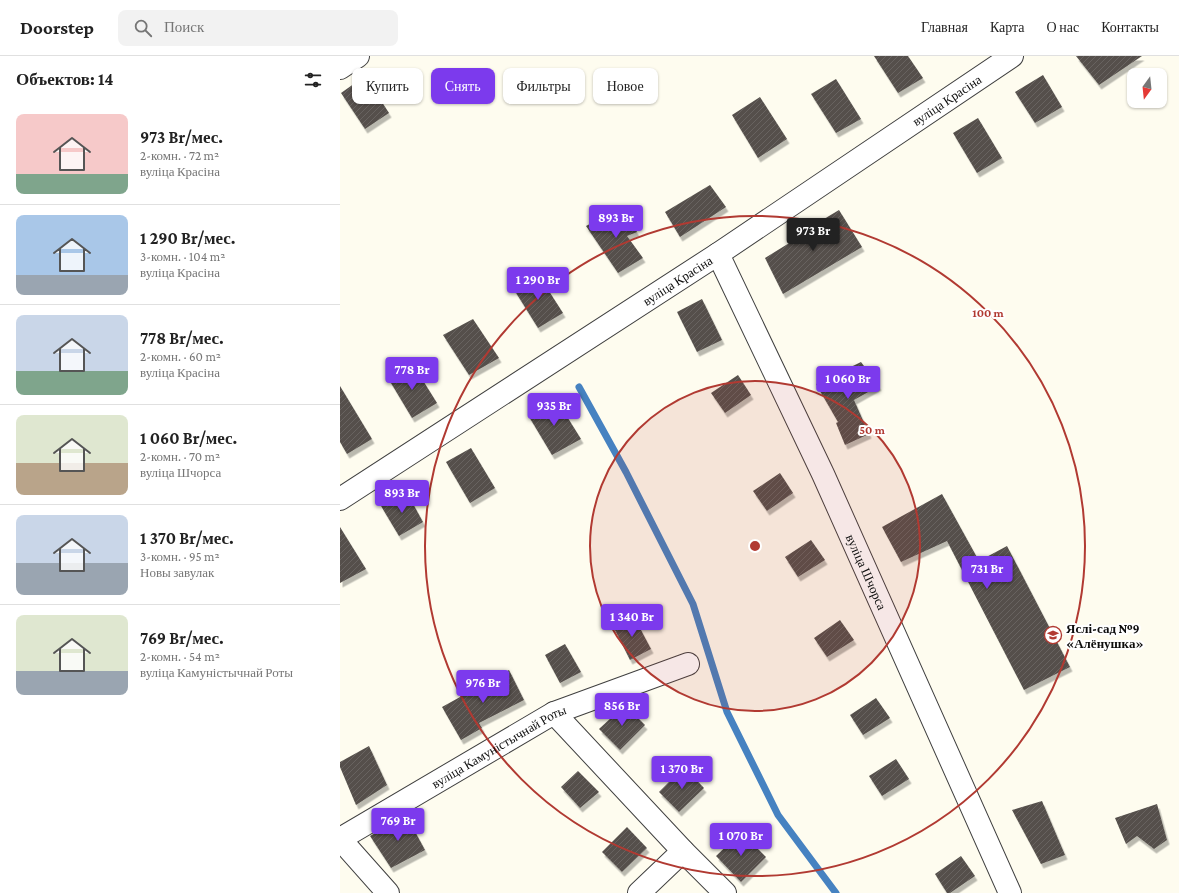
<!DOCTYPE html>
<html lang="ru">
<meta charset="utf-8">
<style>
:root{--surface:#fff;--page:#f2f2f2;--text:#222;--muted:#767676;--line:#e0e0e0;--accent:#7c3aed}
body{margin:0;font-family:"Crimson Pro",serif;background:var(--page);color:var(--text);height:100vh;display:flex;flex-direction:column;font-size:15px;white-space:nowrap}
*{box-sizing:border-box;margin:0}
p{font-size:13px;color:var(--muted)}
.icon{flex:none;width:22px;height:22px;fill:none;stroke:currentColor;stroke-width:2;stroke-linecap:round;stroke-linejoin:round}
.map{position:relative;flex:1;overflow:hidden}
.details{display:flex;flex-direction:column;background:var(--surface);width:340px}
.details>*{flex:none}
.banner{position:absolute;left:12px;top:12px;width:380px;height:36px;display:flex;gap:8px}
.needle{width:26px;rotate:195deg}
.controls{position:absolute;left:787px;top:12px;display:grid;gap:8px}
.controls a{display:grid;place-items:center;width:40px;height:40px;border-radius:8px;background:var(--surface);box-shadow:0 1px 3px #0004;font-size:20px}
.price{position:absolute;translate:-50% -34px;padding:0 9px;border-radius:4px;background:var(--accent);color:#fff;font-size:13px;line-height:26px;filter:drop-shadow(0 1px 2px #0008)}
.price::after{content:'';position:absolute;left:50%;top:24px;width:12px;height:9px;margin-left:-6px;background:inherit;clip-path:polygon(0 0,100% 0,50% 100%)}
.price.selected{background:#222;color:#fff}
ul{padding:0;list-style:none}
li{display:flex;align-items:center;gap:12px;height:100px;padding:0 16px}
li+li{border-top:1px solid var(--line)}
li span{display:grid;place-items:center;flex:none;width:112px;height:80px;border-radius:8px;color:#555}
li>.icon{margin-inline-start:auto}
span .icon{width:48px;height:48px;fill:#fffc;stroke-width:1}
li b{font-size:17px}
h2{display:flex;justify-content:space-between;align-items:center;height:48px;padding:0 16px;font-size:17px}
.tag{padding:0 14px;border-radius:8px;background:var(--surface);box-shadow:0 1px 3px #0004;font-size:14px;line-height:36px}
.tag.selected{background:var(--accent);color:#fff}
header{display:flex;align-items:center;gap:24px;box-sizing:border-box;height:56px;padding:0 20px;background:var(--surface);border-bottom:1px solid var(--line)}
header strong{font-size:19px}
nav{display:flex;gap:22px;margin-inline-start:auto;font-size:14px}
.search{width:280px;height:36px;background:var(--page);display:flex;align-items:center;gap:10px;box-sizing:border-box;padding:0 14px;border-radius:8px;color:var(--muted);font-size:15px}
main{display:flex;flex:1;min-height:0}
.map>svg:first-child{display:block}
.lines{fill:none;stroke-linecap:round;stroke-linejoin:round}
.stream{stroke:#4682c1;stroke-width:7}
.building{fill:url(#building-hatch);filter:url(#shadow)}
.minor-casing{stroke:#404040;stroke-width:24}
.minor{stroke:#fff;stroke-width:22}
.ring{fill:none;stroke:#b13a32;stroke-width:2}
.labels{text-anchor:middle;stroke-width:4;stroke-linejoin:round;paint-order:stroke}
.street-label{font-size:13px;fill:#0d0d0d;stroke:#fff}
.poi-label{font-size:13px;font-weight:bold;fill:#0d0d0d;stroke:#fff;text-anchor:start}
.centre{fill:#b13a32;stroke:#fff;stroke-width:2}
.ring-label{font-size:12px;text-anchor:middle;font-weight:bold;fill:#b13a32;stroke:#fff;stroke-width:4;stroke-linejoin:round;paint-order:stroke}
</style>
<header>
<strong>Doorstep</strong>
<div class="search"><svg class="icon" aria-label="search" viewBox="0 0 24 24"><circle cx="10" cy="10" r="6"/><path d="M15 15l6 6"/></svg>Поиск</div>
<nav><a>Главная</a><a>Карта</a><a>О нас</a><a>Контакты</a></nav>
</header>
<main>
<section class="details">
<h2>Объектов: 14<svg class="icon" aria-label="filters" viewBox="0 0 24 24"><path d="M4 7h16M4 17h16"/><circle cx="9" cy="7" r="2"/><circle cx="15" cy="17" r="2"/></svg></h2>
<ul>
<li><span style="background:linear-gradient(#f6c9c9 75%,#7fa58c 0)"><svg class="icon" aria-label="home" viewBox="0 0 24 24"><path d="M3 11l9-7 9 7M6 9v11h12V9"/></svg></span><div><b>973 Br/мес.</b><p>2-комн. · 72 m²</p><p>вуліца Красіна</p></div></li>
<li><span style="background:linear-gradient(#a9c7e8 75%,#9aa5b1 0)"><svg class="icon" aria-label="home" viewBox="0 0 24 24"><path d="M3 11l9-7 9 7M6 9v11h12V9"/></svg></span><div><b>1 290 Br/мес.</b><p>3-комн. · 104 m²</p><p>вуліца Красіна</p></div></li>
<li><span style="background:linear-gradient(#c9d6e8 70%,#7fa58c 0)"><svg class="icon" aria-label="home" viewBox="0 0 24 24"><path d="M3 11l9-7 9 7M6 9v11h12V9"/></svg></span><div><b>778 Br/мес.</b><p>2-комн. · 60 m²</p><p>вуліца Красіна</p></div></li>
<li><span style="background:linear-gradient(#dfe7d0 60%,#b9a48a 0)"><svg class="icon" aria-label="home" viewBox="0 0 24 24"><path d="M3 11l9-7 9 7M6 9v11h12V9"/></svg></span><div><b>1 060 Br/мес.</b><p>2-комн. · 70 m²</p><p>вуліца Шчорса</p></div></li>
<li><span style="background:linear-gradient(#c9d6e8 60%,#9aa5b1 0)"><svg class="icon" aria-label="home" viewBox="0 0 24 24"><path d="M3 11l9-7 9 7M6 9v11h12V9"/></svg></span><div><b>1 370 Br/мес.</b><p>3-комн. · 95 m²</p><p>Новы завулак</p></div></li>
<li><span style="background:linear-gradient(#dfe7d0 70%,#9aa5b1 0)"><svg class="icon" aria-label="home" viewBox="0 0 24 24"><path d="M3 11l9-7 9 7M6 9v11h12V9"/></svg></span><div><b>769 Br/мес.</b><p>2-комн. · 54 m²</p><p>вуліца Камуністычнай Роты</p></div></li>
</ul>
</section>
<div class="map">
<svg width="839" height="837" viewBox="0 0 839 837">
<defs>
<pattern id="building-hatch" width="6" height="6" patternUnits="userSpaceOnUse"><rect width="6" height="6" fill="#55504b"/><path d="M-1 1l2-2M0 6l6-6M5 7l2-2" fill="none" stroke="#686460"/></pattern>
<filter id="shadow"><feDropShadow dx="2.5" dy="4.5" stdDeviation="0" flood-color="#0004"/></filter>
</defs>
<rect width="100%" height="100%" fill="#fefcef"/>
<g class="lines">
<path class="stream" d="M 239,331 L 286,416 L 353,548 L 387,656 L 438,759 L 496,837"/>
</g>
<g class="building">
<path d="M 534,0 L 568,0 L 583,22 L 558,37 Z"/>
<path d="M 736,0 L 802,0 L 759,29 Z"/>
<path d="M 703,19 L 722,51 L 695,67 L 675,36 Z"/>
<path d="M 25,20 L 49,57 L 25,73 L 1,37 Z"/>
<path d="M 496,23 L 521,63 L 496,77 L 471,38 Z"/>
<path d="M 420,41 L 447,83 L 418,102 L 392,59 Z"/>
<path d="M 638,62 L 662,102 L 637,117 L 613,77 Z"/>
<path d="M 370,129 L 386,151 L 340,181 L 325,156 Z"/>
<path d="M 282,151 L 297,176 L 287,180 L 303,202 L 278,217 L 246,170 Z"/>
<path d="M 499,154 L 522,191 L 443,238 L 425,202 L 480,168 L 479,166 Z"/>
<path d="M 198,218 L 223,257 L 198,272 L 173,232 Z"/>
<path d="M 362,243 L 382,284 L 357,296 L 337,256 Z"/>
<path d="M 133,263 L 159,302 L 129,319 L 103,279 Z"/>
<path d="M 521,306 L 539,330 L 514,344 L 529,378 L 505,389 L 496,367 L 498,366 L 476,328 Z"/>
<path d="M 72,307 L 97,347 L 72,362 L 48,322 Z"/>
<path d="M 398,319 L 411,339 L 385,357 L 371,337 Z"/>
<path d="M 0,330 L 32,383 L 7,398 L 0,386 Z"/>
<path d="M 216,343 L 241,383 L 212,399 L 188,359 Z"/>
<path d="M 131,392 L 155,432 L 130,447 L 106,406 Z"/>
<path d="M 440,417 L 453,437 L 427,455 L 413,435 Z"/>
<path d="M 66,435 L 83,466 L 59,480 L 41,450 Z"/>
<path d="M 602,438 L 639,505 L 667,490 L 730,611 L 684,634 L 607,485 L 561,506 L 542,471 Z"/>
<path d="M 0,471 L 26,513 L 0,527 Z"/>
<path d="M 471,484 L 485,504 L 458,521 L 445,501 Z"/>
<path d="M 293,559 L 311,593 L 290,604 L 273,570 Z"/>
<path d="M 500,564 L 514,584 L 487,601 L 474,582 Z"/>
<path d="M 225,588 L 241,616 L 220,627 L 205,599 Z"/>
<path d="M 169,614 L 184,644 L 139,667 L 142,672 L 121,684 L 102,651 Z"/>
<path d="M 536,642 L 550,662 L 523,679 L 510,659 Z"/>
<path d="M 285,649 L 305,669 L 280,694 L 259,673 Z"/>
<path d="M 29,690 L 47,729 L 16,749 L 0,711 L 0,706 Z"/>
<path d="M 556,703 L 569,723 L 542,740 L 529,720 Z"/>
<path d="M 344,711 L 364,732 L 339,756 L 319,736 Z"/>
<path d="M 238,715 L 259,736 L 240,752 L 221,731 Z"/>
<path d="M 702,745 L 725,799 L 701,808 L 672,754 Z"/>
<path d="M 817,748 L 827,784 L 814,793 L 797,780 L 786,788 L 775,762 Z"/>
<path d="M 66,759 L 85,794 L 51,812 L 30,780 Z"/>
<path d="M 287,771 L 307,792 L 282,816 L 262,796 Z"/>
<path d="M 401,776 L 426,801 L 401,826 L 376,800 Z"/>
<path d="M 621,800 L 635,820 L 610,837 L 607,837 L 595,818 Z"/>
</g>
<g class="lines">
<g class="minor-casing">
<g id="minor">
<path d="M 0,12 L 18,0"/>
<path id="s1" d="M 378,198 L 483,418 L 670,837"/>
<path id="s2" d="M 0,443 L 378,198 L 672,0"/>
<path d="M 214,657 L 343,795 L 385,837"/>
<path id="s3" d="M 0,783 L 214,657 L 348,608"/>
<path d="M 0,783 L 48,837"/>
<path d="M 299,837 L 343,795"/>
</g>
</g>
<use href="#minor" class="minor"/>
</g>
<circle cx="415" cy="490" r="165" fill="#b13a32" fill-opacity=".12"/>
<g class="ring">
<circle cx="415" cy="490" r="165"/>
<circle cx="415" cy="490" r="330"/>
</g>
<defs>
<g id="school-ring" transform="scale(0.9)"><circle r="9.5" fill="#fff" stroke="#b13a32" stroke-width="1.5"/><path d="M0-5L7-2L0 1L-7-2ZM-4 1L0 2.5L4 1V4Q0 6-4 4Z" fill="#b13a32"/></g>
</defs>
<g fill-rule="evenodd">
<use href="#school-ring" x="713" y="579"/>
</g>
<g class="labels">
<g class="street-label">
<text dy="5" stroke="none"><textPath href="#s2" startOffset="726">вуліца Красіна</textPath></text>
<text dy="5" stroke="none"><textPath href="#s2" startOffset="402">вуліца Красіна</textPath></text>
<text dy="5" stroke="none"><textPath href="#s1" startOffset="351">вуліца Шчорса</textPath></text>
<text dy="5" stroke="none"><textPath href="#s3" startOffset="184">вуліца Камуністычнай Роты</textPath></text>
</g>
<g class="poi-label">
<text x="726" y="577">Яслі-сад №9<tspan x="726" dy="15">«Алёнушка»</tspan></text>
</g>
</g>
<circle cx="415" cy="490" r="6" class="centre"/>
<g class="ring-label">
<text x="648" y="261">100 m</text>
<text x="532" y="378">50 m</text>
</g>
</svg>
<div class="controls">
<a><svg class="needle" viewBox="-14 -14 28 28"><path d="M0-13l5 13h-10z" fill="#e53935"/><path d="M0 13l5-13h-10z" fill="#767676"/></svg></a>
</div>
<b class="price" style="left:276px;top:183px">893 Br</b>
<b class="price selected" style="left:473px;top:196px">973 Br</b>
<b class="price" style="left:198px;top:245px">1 290 Br</b>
<b class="price" style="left:72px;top:335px">778 Br</b>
<b class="price" style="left:508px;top:344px">1 060 Br</b>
<b class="price" style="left:214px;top:371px">935 Br</b>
<b class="price" style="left:62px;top:458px">893 Br</b>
<b class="price" style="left:647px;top:534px">731 Br</b>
<b class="price" style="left:292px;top:582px">1 340 Br</b>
<b class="price" style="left:143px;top:648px">976 Br</b>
<b class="price" style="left:282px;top:671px">856 Br</b>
<b class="price" style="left:342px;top:734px">1 370 Br</b>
<b class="price" style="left:58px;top:786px">769 Br</b>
<b class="price" style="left:401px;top:801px">1 070 Br</b>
<div class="banner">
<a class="tag">Купить</a>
<a class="tag selected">Снять</a>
<a class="tag">Фильтры</a>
<a class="tag">Новое</a>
</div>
</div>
</main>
